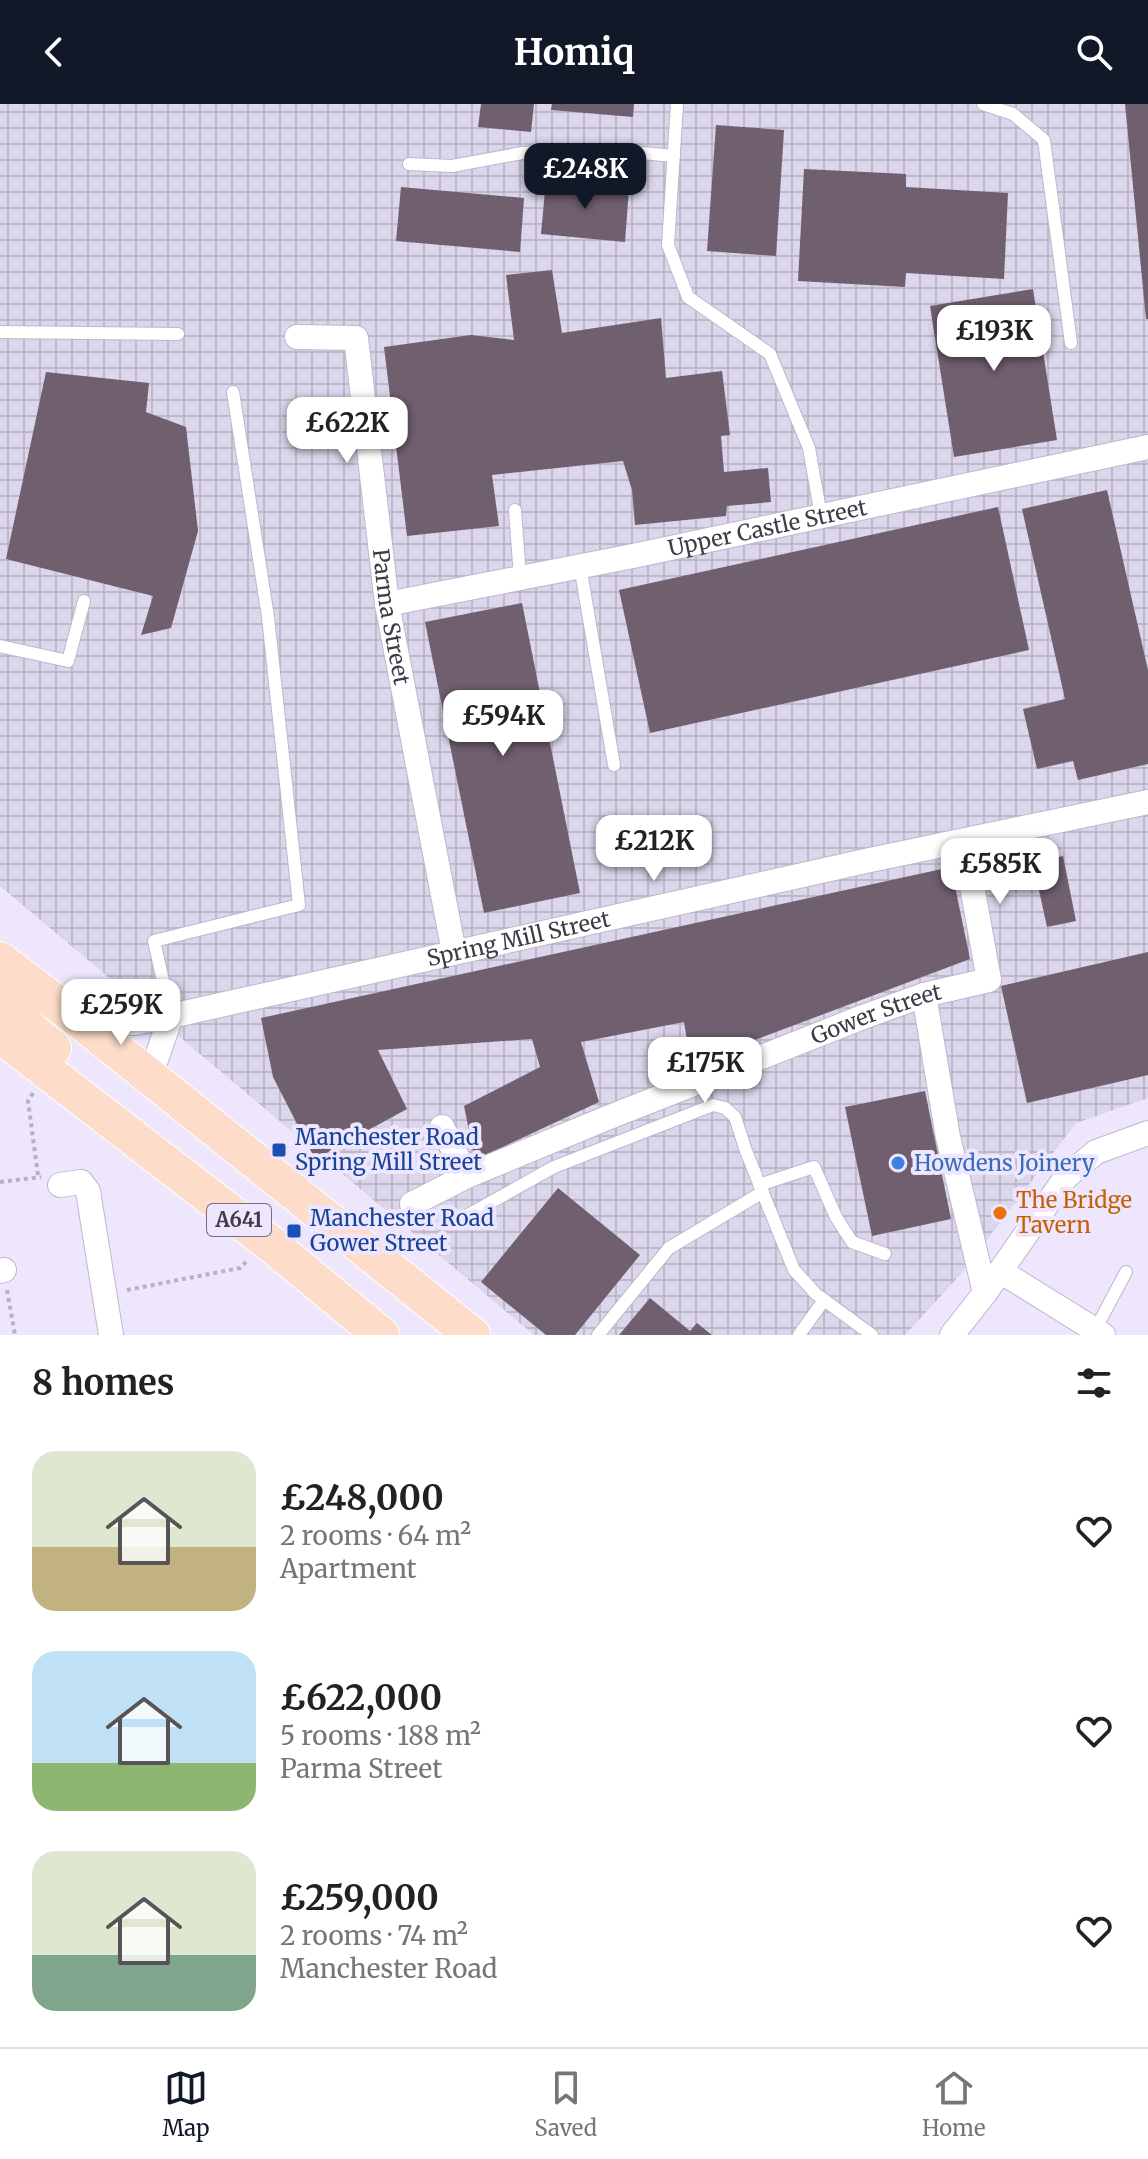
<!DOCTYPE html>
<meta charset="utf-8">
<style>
:root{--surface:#fff;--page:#f6f6f6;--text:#222;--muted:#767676;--line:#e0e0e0;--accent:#111827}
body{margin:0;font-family:Merriweather,serif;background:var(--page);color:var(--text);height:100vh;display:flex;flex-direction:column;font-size:30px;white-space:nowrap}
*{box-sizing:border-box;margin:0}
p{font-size:26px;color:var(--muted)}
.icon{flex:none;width:44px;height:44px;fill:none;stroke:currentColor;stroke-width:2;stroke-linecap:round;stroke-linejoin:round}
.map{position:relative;height:1231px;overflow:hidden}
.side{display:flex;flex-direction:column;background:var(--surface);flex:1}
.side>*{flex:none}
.price{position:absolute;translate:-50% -68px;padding:0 18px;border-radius:16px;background:#fff;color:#222;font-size:26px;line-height:52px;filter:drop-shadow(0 2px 4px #0008)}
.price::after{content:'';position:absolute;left:50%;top:48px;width:24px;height:18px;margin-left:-12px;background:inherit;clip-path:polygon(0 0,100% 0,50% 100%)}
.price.selected{background:var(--accent);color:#fff}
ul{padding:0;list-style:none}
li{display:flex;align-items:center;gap:24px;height:200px;padding:0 32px}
li span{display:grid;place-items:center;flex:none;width:224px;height:160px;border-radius:24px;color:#555}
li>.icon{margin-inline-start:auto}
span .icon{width:96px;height:96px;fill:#fffc;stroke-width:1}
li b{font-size:34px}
h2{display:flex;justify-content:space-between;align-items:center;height:96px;padding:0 32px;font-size:34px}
header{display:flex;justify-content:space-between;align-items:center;height:104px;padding:0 32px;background:var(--accent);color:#fff;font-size:36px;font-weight:700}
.dock{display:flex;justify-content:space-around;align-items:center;height:112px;border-top:2px solid var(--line);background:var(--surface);font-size:22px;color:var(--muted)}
.dock a{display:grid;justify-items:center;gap:4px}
.dock .selected{color:var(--accent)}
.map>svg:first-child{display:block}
.industrial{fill:url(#industrial-grid)}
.building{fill:#705f6f}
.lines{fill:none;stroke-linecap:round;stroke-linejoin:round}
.lane-casing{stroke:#beb7cd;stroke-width:14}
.street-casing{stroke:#beb7cd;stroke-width:26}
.primary-casing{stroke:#fff;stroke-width:38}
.path{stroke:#b7b1c4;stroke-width:4;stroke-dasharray:4 4;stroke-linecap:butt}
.lane{stroke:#fff;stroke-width:12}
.street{stroke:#fff;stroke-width:24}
.primary{stroke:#fdddca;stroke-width:36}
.transit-dot{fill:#1a4fb4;stroke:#ede6fd;stroke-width:3}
.shop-dot{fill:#3f7fe0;stroke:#ede6fd;stroke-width:3}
.food-dot{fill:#e8710a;stroke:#ede6fd;stroke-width:3}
.labels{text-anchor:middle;stroke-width:8;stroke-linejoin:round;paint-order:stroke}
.shield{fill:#ede6fd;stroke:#726e7c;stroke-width:2}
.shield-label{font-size:20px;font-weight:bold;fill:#3e3b44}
.street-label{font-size:22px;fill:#3e3b44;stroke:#ede6fd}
.transit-label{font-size:22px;fill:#164399;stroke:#ede6fd;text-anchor:start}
.shop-label{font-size:22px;fill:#366cbe;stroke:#ede6fd;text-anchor:start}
.food-label{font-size:22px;fill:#c56008;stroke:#ede6fd;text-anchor:start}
</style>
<header><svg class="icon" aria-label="back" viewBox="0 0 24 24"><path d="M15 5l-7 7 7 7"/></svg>Homiq<svg class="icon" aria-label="search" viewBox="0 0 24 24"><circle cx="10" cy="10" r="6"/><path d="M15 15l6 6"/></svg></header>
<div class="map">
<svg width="1148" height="1231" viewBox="0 0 1148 1231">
<defs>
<pattern id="industrial-grid" width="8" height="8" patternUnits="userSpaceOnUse" patternTransform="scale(2)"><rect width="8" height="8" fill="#dbd6eb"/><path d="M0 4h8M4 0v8" fill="none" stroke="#bdb9cb"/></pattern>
</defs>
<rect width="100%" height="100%" fill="#ede6fd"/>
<path class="industrial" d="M 0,0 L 1148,0 L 1148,994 L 1076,1019 L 960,1171 L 905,1231 L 534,1231 L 0,782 Z"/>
<g class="building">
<path d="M 481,0 L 534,0 L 531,28 L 478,23 Z"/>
<path d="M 552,0 L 634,0 L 633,13 L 551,6 Z"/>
<path d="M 1125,0 L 1148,0 L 1148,215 L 1146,215 Z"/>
<path d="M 716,21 L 784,26 L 776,152 L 707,147 Z"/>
<path d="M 804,65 L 906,70 L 906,83 L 1008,89 L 1004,175 L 906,169 L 905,183 L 798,177 Z"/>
<path d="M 546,76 L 629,84 L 625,138 L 541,130 Z"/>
<path d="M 401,83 L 524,94 L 520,148 L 396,137 Z"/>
<path d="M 552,166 L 562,229 L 661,214 L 666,274 L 722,267 L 730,331 L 721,332 L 724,368 L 768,364 L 771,398 L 727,402 L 726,412 L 635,421 L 632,386 L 623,357 L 492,371 L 499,422 L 407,432 L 384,243 L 471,231 L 514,236 L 506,171 Z"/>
<path d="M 1033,185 L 1057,336 L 954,353 L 930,202 Z"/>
<path d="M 46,268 L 149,279 L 146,308 L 186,323 L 198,427 L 171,524 L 141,531 L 153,492 L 6,455 Z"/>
<path d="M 1107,386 L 1148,566 L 1148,660 L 1078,676 L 1073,657 L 1037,665 L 1023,605 L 1065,595 L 1022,405 Z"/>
<path d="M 998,403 L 1029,546 L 650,629 L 619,486 Z"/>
<path d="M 522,499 L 580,789 L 484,809 L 425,518 Z"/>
<path d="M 1063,752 L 1076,817 L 1047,823 L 1033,759 Z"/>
<path d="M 951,763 L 970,855 L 691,960 L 684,918 L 581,938 L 599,998 L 475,1056 L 464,1002 L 540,963 L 532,935 L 378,946 L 407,1005 L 315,1055 L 273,973 L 261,914 Z"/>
<path d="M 1148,848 L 1148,971 L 1027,999 L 1001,882 Z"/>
<path d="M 925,987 L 951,1115 L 872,1132 L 845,1003 Z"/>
<path d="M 558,1084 L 640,1151 L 575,1231 L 546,1231 L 481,1178 Z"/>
<path d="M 650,1194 L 690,1227 L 697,1219 L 712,1231 L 619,1231 Z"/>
</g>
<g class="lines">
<g class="lane-casing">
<g id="lane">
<path d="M 677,0 L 668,141 L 688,193 L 770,250 L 809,344 L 821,412"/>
<path d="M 983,0 L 1013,10 L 1044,36 L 1071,239"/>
<path d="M 409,60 L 452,62 L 522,49 L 611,46 L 674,52"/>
<path d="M 0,228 L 178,230"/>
<path d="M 515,406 L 520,473"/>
<path d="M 580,462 L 614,661"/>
<path d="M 0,542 L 68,557 L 84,497"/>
<path d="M 171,912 L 154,837 L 299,801 L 268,513 L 233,288"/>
<path d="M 759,1081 L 814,1063 L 836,1113 L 852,1138 L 885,1150"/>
<path d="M 459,1116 L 554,1063 L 713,1001 L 725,1004 L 735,1013 L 746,1047 L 794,1166 L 816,1190 L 872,1231"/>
<path d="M 1095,1226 L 1126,1168"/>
<path d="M 598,1231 L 669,1144 L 763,1088"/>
<path d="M 799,1231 L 824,1196"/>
</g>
</g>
<g class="street-casing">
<g id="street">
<path id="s1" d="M 297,233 L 356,234 L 387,500 L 454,848"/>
<path id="s2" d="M 387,500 L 633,452 L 1148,343"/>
<path d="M 924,891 L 948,1033 L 985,1189"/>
<path id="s3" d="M 171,912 L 870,756 L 1148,698"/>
<path d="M 84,920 L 135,919 L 171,912 L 150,973"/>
<path d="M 442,1023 L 467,1072"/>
<path d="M 60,1081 L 81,1078 L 88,1087 L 111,1231"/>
<path id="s4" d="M 412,1100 L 467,1072 L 607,1014 L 863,913 L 924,891 L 989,876 L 964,738"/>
<path d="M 0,1167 L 4,1166"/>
<path d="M 1000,1167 L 1103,1231"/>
<path d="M 952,1231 L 985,1189 L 1066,1073 L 1096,1048 L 1148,1029"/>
</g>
</g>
<g class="primary-casing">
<g id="primary">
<path d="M 0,856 L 84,920 L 472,1231"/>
<path d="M 0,893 L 33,928 L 53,944"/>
<path d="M 0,931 L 267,1137 L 381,1231"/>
</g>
</g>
<g class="path">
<path d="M 33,989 L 28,997 L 38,1071"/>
<path d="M 0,1078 L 41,1073"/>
<path d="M 7,1186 L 15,1231"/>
<path d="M 127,1186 L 240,1164 L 246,1158"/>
</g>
<use href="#lane" class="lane"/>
<use href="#street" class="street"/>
<use href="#primary" class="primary"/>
</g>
<g class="transit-dot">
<rect x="271" y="1038" width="16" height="16" rx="4"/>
<rect x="286" y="1119" width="16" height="16" rx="4"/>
</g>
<circle class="shop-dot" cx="898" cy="1059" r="8"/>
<circle class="food-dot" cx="1000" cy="1109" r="8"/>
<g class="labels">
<rect class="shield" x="207" y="1100" width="64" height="32" rx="6"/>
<g class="shield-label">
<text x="239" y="1123">A641</text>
</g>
<g class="street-label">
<text dy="8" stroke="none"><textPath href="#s2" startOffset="388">Upper Castle Street</textPath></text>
<text dy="8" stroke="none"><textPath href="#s1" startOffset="340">Parma Street</textPath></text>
<text dy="8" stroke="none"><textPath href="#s3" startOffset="356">Spring Mill Street</textPath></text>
<text dy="8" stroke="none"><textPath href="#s4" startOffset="502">Gower Street</textPath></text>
</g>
<g class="transit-label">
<text x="295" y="1041">Manchester Road<tspan x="295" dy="25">Spring Mill Street</tspan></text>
<text x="310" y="1122">Manchester Road<tspan x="310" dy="25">Gower Street</tspan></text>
</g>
<g class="shop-label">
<text x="914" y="1067">Howdens Joinery</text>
</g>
<g class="food-label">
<text x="1016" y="1104">The Bridge<tspan x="1016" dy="25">Tavern</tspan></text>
</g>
</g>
</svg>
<b class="price selected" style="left:585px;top:107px">£248K</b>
<b class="price" style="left:994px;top:269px">£193K</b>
<b class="price" style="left:347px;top:361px">£622K</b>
<b class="price" style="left:503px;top:654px">£594K</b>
<b class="price" style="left:654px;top:779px">£212K</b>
<b class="price" style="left:1000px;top:802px">£585K</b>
<b class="price" style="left:121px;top:943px">£259K</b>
<b class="price" style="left:705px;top:1001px">£175K</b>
</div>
<section class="side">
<h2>8 homes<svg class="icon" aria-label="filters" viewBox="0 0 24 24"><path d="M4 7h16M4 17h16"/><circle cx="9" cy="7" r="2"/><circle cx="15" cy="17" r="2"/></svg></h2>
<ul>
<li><span style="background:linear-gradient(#dfe7d0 60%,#c2b280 0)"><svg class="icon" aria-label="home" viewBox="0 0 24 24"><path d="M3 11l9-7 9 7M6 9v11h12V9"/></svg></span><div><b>£248,000</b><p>2 rooms · 64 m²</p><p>Apartment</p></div><svg class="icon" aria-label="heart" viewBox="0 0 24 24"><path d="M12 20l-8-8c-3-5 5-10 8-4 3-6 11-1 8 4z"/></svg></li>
<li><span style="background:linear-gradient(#bfe0f5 70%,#8fb573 0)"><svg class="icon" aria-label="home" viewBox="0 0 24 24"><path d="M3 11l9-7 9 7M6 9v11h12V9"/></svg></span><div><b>£622,000</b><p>5 rooms · 188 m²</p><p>Parma Street</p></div><svg class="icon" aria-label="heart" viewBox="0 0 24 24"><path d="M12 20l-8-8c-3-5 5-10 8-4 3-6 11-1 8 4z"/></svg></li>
<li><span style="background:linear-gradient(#dfe7d0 65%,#7fa58c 0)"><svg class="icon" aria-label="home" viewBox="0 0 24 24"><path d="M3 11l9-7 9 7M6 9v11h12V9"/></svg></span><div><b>£259,000</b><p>2 rooms · 74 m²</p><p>Manchester Road</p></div><svg class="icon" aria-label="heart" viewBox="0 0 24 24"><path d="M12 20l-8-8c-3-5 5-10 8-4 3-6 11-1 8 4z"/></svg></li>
</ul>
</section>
<nav class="dock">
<a class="selected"><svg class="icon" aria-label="map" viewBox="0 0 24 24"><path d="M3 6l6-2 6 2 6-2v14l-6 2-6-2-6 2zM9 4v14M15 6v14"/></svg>Map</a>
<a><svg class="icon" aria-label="saved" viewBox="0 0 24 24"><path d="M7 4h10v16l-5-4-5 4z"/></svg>Saved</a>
<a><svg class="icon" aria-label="home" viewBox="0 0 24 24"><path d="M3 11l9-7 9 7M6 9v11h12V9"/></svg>Home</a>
</nav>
